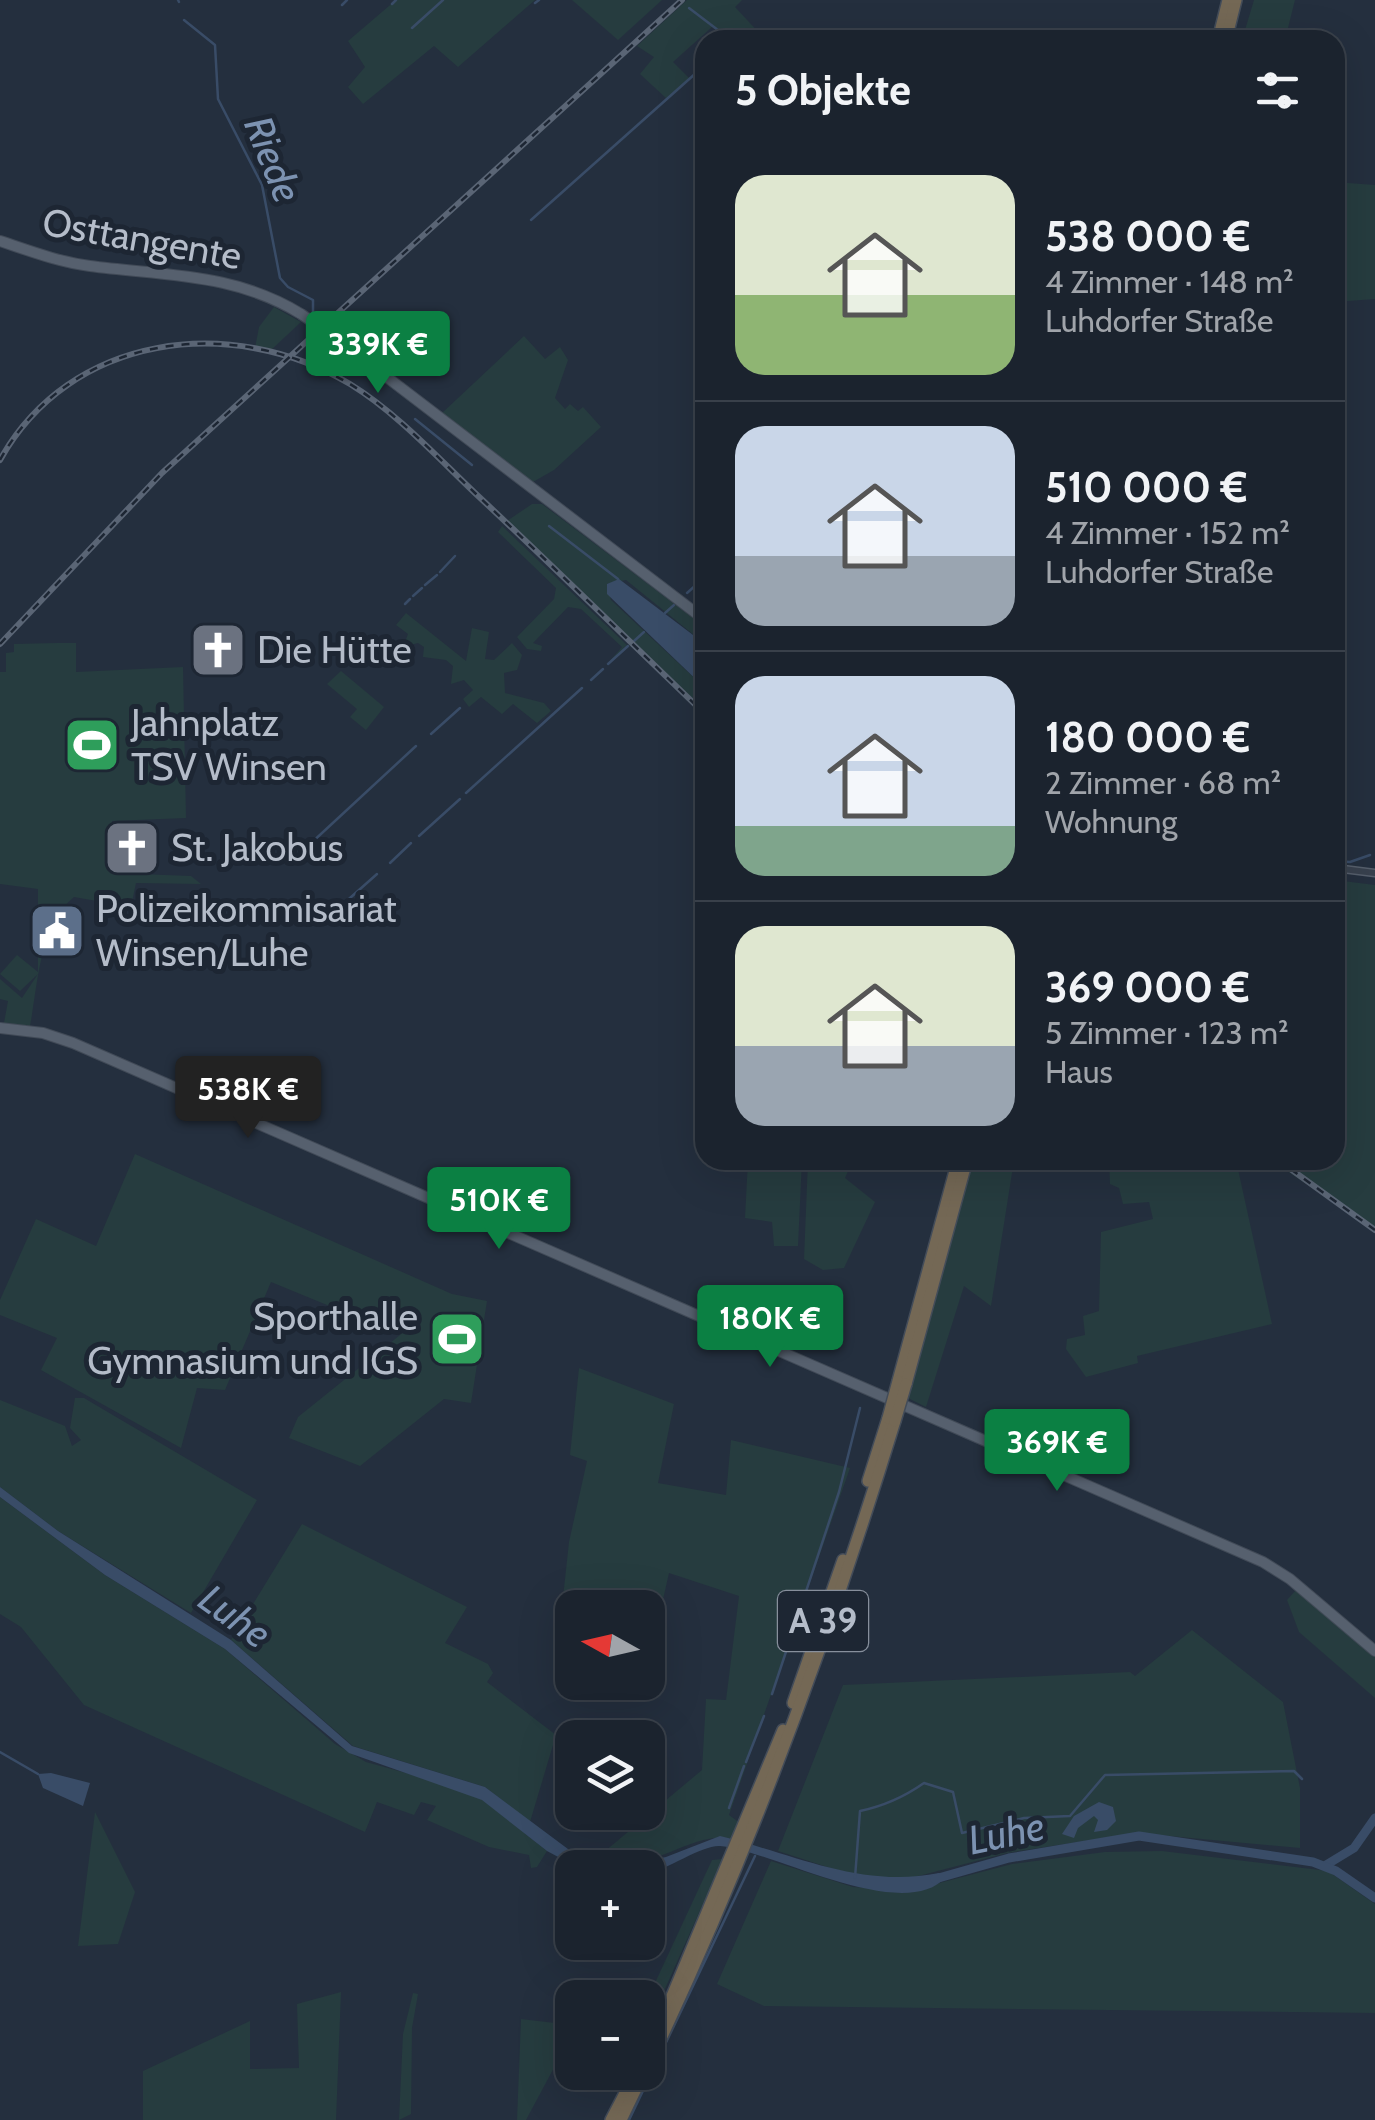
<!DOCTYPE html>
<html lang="de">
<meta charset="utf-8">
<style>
:root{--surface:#1b232e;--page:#242b36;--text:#f1f3f6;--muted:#a0a4aa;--line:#39404a;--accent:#0b8043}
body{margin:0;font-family:Cabin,sans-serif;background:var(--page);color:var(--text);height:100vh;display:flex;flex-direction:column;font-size:38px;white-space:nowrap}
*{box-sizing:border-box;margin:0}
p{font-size:32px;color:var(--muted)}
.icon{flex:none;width:55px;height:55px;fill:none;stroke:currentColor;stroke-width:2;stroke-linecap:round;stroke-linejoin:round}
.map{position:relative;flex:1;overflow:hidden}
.drawer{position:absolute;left:695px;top:30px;width:650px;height:1140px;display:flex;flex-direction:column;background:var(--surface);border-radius:30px;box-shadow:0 10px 40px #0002,0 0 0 2px var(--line)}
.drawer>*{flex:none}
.needle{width:65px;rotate:278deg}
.fabs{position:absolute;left:555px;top:1590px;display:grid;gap:20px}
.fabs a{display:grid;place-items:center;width:110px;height:110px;border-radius:20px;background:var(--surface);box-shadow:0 10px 40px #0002,0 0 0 2px var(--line);font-size:50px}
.price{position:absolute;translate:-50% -85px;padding:0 22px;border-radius:10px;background:var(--accent);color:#fff;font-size:32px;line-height:65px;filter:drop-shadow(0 2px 5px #0008)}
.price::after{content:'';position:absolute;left:50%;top:60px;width:30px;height:22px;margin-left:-15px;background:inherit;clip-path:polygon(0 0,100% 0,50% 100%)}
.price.active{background:#222;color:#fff}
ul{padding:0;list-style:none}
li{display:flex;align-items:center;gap:30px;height:250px;padding:0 40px}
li+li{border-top:2px solid var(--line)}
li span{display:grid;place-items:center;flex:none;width:280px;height:200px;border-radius:30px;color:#555}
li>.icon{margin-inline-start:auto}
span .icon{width:120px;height:120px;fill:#fffc;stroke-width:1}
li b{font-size:42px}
h2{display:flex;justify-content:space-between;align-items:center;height:120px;padding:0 40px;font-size:42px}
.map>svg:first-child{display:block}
.green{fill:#263c3f}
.water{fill:#394c67}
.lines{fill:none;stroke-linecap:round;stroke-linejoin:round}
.stream{stroke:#394c67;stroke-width:2.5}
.river{stroke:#394c67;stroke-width:9}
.minor-casing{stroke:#565f6c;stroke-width:9}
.major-casing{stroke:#414a57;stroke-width:12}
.highway-casing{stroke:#434c59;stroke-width:14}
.minor{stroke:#38414e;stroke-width:6}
.major{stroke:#56606e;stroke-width:10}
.highway{stroke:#746855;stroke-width:11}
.rail-casing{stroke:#5a6575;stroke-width:6}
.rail{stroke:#1d2633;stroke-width:2.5;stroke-dasharray:8;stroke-linecap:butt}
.major-bridge-casing{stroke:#414a57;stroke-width:12;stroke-linecap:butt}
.highway-bridge-casing{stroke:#434c59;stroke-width:14;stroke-linecap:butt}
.major-bridge{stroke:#56606e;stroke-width:10}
.highway-bridge{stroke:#746855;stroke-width:11}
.labels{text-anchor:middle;stroke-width:10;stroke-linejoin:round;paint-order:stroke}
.shield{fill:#1d2633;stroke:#878f9c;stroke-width:2.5}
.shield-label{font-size:35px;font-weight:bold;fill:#b4bcc9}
.street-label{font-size:38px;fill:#b4bcc9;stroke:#1d2633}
.poi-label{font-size:38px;fill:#b4bcc9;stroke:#1d2633;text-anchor:start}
.water-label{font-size:40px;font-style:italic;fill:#7c92b1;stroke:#1d2633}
</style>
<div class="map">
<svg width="1375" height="2120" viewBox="0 0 1375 2120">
<rect width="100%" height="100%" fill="#242f3e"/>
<g class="green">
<path d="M 396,0 L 535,0 L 458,67 L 434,46 L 363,104 L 348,87 L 365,67 L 348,41 Z"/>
<path d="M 572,0 L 662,0 L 618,40 Z"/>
<path d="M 687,0 L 742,0 L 735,7 L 762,36 L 741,40 L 712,27 L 673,62 L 690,79 L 666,98 L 640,74 L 654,57 L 637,46 Z"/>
<path d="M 1254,0 L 1295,0 L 1285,40 L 1242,40 Z"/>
<path d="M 1335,182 L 1375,185 L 1375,299 L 1335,302 Z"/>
<path d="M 274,307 L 301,322 L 270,351 L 255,348 L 259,327 Z"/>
<path d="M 524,336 L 545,359 L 560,347 L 568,360 L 555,398 L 565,409 L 570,404 L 578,411 L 583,407 L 601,427 L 554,470 L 533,482 L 441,414 Z"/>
<path d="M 532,504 L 542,504 L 705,627 L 705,644 L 626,580 L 607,584 L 611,600 L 705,688 L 705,710 L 507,521 Z"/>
<path d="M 502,526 L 627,645 L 608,663 L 622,647 L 581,609 L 568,607 L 533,643 L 542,646 L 541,651 L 527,649 L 517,637 L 554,599 L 556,588 L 498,532 Z"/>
<path d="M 406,613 L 466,661 L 472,628 L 489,632 L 485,659 L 494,660 L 512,643 L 522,655 L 517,670 L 504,673 L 505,693 L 544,703 L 551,711 L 537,723 L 513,704 L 502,714 L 481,697 L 469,707 L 463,699 L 473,690 L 464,680 L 451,684 L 453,666 L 446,660 L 423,657 L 424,647 L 418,643 L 403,647 L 408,634 L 396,625 Z"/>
<path d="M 57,643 L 76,643 L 76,672 L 183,667 L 186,818 L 112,821 L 113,873 L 191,876 L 201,884 L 136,883 L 131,907 L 74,897 C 39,925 38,985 30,1026 L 4,1023 L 8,1001 L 0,999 L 0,979 L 22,998 L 38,974 L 20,991 L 0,974 L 17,955 L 38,972 L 38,889 L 0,884 L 0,672 L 6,672 L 6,653 L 14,652 L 14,644 Z"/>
<path d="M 341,671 L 384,707 L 366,730 L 350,717 L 357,709 L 327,684 Z"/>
<path d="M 1335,880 L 1375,885 L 1375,1231 L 1271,1160 L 1335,1160 Z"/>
<path d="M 135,1154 L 452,1294 L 487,1301 L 471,1403 L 444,1399 L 360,1466 L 289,1438 L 298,1417 L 400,1335 L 271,1282 L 225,1390 L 197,1388 L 181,1448 L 41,1370 L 57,1338 L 0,1315 L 0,1300 L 36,1219 L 96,1246 Z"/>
<path d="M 748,1160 L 802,1160 L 798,1246 L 774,1246 L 772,1222 L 745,1218 Z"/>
<path d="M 808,1160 L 853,1160 L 845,1178 L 875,1202 L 844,1268 L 823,1270 L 804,1259 Z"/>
<path d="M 972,1160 L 1018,1160 L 1012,1173 L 991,1306 L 964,1286 L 926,1407 L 906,1397 Z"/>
<path d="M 1109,1160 L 1236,1160 L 1272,1324 L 1137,1356 L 1138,1363 L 1086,1377 L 1066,1349 L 1067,1339 L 1085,1335 L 1083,1316 L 1099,1311 L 1101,1232 L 1153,1219 L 1149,1202 L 1123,1204 L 1119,1188 L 1110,1184 Z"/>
<path d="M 579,1368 L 674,1404 L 658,1483 L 726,1495 L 731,1440 L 850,1468 L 729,1815 L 740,1823 L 732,1839 C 691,1829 647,1879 592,1862 L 702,1770 L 706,1699 L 726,1700 L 739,1596 L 669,1573 L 655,1635 L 648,1634 L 648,1608 L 572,1608 L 572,1618 L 561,1616 L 569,1542 L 587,1461 L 570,1455 Z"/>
<path d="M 75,1398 L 84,1398 L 257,1500 L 191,1613 L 58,1531 L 0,1487 L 0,1400 L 65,1426 L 72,1446 L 81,1440 L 70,1428 Z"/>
<path d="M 0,1497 L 105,1575 L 225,1649 L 335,1744 L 366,1762 L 457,1787 L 483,1800 L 547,1851 L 537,1867 L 531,1868 L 529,1855 L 489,1847 L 427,1820 L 436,1806 L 421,1802 L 414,1815 L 377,1802 L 365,1832 L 84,1705 L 21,1627 L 0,1614 Z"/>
<path d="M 302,1524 L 467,1607 L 445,1643 L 488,1664 L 493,1673 L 487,1682 L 556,1735 L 530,1822 L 485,1787 L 353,1746 L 231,1640 Z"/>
<path d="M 1296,1590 L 1375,1656 L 1375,1698 L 1299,1632 L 1287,1600 Z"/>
<path d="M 1192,1630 L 1283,1702 L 1300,1788 L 1300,1848 L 1137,1833 L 1007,1853 L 907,1879 L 855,1876 L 778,1851 L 843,1685 L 1130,1672 L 1135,1676 Z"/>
<path d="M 95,1812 L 135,1892 L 118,1944 L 78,1946 Z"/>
<path d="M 1162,1851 L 1328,1871 L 1375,1904 L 1375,2013 L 764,2006 L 717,1984 L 771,1861 L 853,1887 L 909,1891 L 1012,1864 L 1105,1852 Z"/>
<path d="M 723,1859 L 648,2027 L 648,1998 L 712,1860 Z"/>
<path d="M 341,1992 L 336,2120 L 143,2120 L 143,2071 L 250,2021 L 250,2069 L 299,2068 L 297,2004 Z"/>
<path d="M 413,1993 L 418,1994 L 412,2028 L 411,2114 L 399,2120 L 403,2034 Z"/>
<path d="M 521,2019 L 572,2025 L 572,2034 L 526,2120 L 517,2120 Z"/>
</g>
<g class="water">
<path d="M 619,579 L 705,644 L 705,688 L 607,594 L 607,584 Z"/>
<path d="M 0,1487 L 58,1531 L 231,1640 L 352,1746 L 485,1787 L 576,1855 L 609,1867 L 577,1867 L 547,1851 L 482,1800 L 349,1753 L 225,1649 L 105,1575 L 0,1497 Z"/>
<path d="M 51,1773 L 90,1783 L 83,1806 L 43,1788 L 38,1774 Z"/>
<path d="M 1099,1802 L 1113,1807 L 1116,1821 L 1107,1830 L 1094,1832 L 1098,1820 L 1094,1816 L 1078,1828 L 1074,1838 L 1062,1834 L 1074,1816 Z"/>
<path d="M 720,1836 C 794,1854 861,1889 939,1873 L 946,1877 C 903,1925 771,1850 720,1846 C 702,1845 668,1869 648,1874 L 648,1868 L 610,1868 L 666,1857 Z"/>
</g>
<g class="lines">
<g class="stream">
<path d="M 178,0 L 179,2"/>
<path d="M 535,3 L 539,0"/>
<path d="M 392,4 L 396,0"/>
<path d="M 342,5 L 347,0"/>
<path d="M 689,8 L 731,40"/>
<path d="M 184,20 L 215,45 L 218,99 L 262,185 L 280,278 L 288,287 L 313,300 L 313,316"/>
<path d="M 412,28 L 443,0"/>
<path d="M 531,220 L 705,65"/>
<path d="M 415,419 L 472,465"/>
<path d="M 549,526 L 618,579"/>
<path d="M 440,572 L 455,556"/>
<path d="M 425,585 L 437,575"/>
<path d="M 687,593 L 705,577"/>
<path d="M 413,596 L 422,588"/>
<path d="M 405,604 L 410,599"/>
<path d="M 665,613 L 674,605"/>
<path d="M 634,641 L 644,632"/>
<path d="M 608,664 L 628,646"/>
<path d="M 591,680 L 603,669"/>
<path d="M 431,734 L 460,708"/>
<path d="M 466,793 L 582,688"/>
<path d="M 419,836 L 460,799"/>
<path d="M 295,858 L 416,746"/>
<path d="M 1335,861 L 1350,862 L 1370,855"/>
<path d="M 390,863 L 411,843"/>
<path d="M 341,906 L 377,874"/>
<path d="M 772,1694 L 839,1492 L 860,1408"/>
<path d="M 0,1752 L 38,1774"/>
<path d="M 746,1762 L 764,1716"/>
<path d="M 729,1808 L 744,1766"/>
<path d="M 855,1878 L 860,1811 C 884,1806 904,1797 924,1783 L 953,1792 L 962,1833 L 1024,1818 L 1070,1816 L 1105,1775 L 1294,1771 L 1302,1779"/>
<path d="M 629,2120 L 755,1856"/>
</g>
<g class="river">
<path d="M 1326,1865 L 1354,1848 L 1375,1818"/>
<path d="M 935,1879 L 1009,1858 L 1139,1836 L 1313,1862 L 1336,1871 L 1375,1898"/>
</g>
<g class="minor-casing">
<path id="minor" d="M 1335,868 L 1375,873"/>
</g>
<g class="major-casing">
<g id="major">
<path d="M 0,241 C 30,251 59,262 90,266 C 165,276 235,273 301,314"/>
<path d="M 333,336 L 705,620"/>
<path d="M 0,1028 L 43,1033 L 73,1043 L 1263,1562 L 1290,1579 L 1375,1651"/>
</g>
</g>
<g class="highway-casing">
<g id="highway">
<path d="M 1218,40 L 1228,0"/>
<path d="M 1226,40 L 1236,0"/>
<path d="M 898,1381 L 958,1160"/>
<path d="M 906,1384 L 967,1160"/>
<path d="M 868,1481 L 888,1418"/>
<path d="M 793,1703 L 843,1560"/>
<path d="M 667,2008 L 783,1730"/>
<path d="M 648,2066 C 748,1857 827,1642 895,1421"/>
<path d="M 611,2120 L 636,2072"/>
<path d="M 621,2120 L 644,2072"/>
</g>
</g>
<use href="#minor" class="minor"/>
<use href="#major" class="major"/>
<use href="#highway" class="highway"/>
<g class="rail-casing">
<g id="rail">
<path d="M 0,460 C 70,334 231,313 350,384 C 397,413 436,456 476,494 C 553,566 629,641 705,714"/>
<path d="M 0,644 L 162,473 L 682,0"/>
<path d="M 1278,1160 L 1375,1230"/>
</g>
</g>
<use href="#rail" class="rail"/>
<g class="major-bridge-casing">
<path id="major-bridge" d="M 301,314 L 333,336"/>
</g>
<g class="highway-bridge-casing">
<g id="highway-bridge">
<path d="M 888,1418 L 898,1381"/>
<path d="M 895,1421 L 906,1384"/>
</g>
</g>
<use href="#major-bridge" class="major-bridge"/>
<use href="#highway-bridge" class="highway-bridge"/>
</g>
<defs>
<g id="church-square" transform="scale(2.875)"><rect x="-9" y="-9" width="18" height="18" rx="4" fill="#6b7280" stroke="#1d2633"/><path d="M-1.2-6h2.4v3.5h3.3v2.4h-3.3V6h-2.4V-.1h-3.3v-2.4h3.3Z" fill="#fff"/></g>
<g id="stadium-square" transform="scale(2.875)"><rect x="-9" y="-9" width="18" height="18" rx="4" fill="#2e9e5b" stroke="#1d2633"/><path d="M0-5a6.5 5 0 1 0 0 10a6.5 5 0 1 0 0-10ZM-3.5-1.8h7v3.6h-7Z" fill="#fff"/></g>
<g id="civic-square" transform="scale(2.875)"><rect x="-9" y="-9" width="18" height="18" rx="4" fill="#5c6f8a" stroke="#1d2633"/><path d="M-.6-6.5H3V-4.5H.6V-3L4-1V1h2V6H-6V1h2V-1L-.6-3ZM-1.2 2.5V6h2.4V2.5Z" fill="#fff"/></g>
</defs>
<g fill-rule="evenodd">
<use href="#church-square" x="218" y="650"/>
<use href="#stadium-square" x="92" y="745"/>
<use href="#church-square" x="132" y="848"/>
<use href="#civic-square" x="57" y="931"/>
<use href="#stadium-square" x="457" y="1339"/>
</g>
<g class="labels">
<rect class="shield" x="778" y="1591" width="90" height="60" rx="8"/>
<g class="shield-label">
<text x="823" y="1633">A 39</text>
</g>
<g class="street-label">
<text transform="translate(142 239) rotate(10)" y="13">Osttangente</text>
</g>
<g class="poi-label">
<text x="257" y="663">Die Hütte</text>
<text x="131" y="736">Jahnplatz<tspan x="131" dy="44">TSV Winsen</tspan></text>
<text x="171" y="861">St. Jakobus</text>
<text x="96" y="922">Polizeikommisariat<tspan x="96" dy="44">Winsen/Luhe</tspan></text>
<text x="418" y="1330" text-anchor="end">Sporthalle<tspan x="418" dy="44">Gymnasium und IGS</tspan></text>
</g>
<g class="water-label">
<text transform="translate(273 159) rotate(68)" y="14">Riede</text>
<text transform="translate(235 1616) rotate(36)" y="14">Luhe</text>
<text transform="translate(1006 1833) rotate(-12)" y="14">Luhe</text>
</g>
</g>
</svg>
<div class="fabs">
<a><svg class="needle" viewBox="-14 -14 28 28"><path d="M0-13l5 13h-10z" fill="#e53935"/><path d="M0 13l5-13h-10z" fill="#a0a4aa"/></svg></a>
<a><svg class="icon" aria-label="layers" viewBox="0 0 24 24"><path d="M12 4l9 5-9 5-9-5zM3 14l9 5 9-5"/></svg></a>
<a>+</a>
<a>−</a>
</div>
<b class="price" style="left:378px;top:396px">339K €</b>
<b class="price active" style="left:248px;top:1141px">538K €</b>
<b class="price" style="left:499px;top:1252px">510K €</b>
<b class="price" style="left:770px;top:1370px">180K €</b>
<b class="price" style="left:1057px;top:1494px">369K €</b>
<section class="drawer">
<h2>5 Objekte<svg class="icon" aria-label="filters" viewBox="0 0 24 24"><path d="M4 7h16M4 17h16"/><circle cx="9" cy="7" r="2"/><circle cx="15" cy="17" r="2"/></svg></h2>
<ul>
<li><span style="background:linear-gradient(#dfe7d0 60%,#8fb573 0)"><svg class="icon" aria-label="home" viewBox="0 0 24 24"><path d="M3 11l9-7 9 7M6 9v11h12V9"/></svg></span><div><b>538 000 €</b><p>4 Zimmer · 148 m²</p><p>Luhdorfer Straße</p></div></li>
<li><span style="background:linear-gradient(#c9d6e8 65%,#9aa5b1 0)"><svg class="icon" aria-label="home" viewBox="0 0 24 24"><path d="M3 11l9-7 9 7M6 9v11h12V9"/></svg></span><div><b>510 000 €</b><p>4 Zimmer · 152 m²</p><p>Luhdorfer Straße</p></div></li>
<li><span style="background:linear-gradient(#c9d6e8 75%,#7fa58c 0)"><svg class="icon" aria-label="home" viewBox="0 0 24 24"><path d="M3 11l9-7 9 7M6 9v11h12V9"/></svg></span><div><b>180 000 €</b><p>2 Zimmer · 68 m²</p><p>Wohnung</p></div></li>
<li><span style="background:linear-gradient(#dfe7d0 60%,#9aa5b1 0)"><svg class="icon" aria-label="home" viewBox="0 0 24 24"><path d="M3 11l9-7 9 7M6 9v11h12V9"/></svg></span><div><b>369 000 €</b><p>5 Zimmer · 123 m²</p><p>Haus</p></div></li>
</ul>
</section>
</div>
